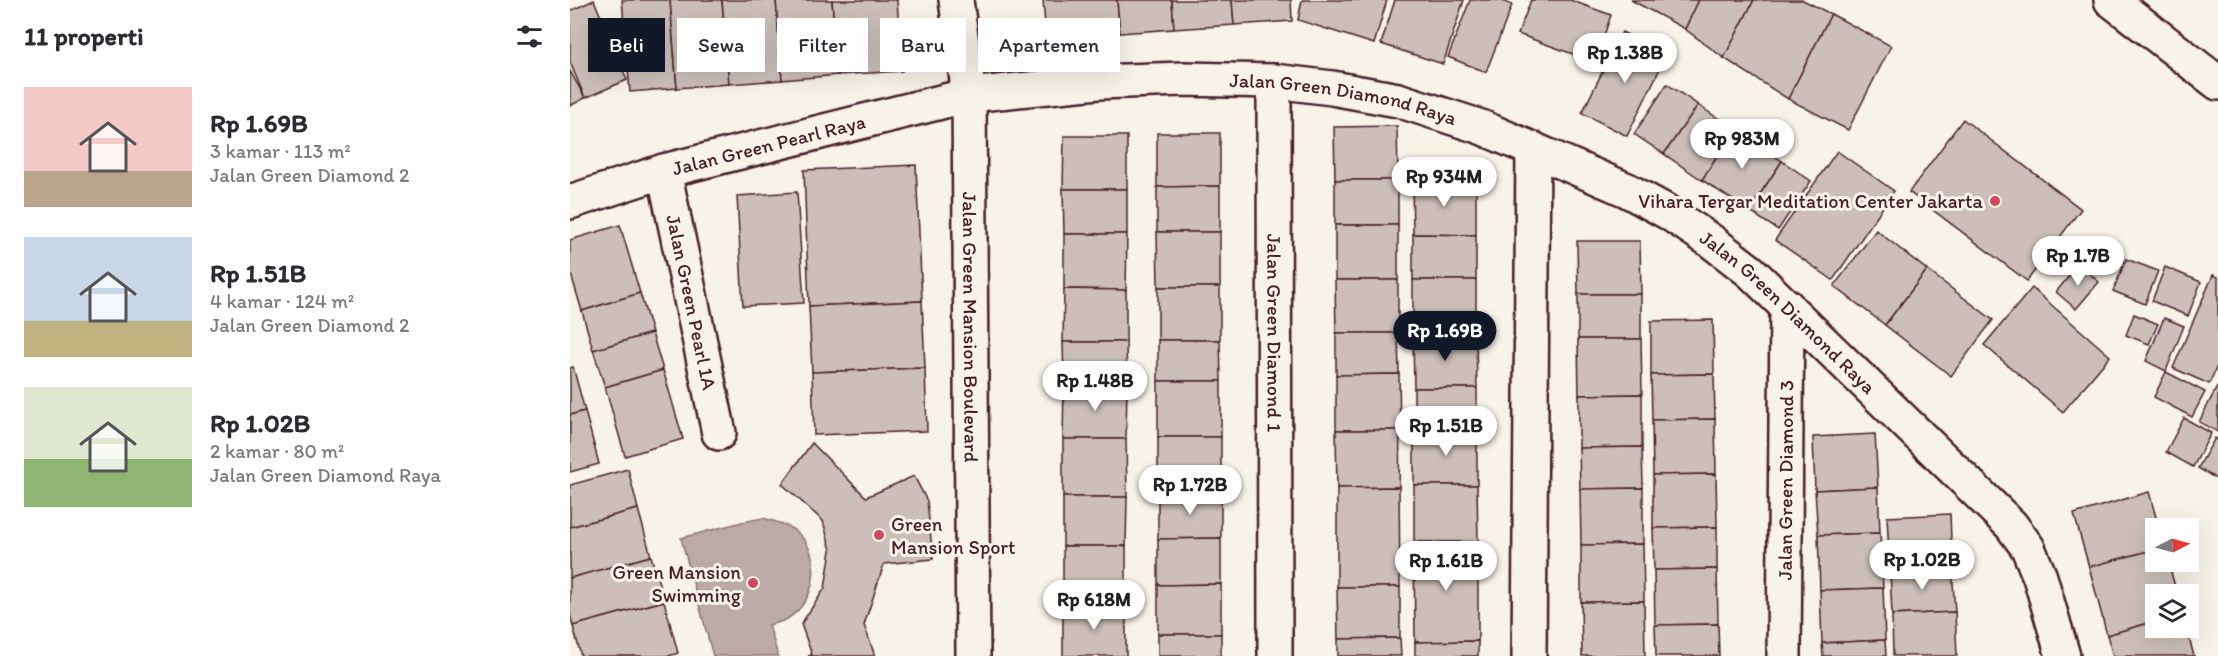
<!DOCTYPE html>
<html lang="id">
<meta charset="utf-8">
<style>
:root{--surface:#fff;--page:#f7f7f7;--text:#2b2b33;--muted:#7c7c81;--accent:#111827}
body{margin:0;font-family:Itim,sans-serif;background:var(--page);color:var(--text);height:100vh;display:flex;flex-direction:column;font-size:22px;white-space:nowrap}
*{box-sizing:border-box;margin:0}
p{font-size:20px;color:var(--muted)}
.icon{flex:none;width:33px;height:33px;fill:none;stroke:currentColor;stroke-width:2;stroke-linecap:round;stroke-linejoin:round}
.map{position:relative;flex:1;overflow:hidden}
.drawer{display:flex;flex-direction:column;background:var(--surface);width:570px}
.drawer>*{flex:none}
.banner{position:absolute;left:18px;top:18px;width:570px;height:54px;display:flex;gap:12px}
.needle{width:39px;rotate:84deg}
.tools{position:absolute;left:1575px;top:518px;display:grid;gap:12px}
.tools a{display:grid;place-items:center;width:54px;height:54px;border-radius:0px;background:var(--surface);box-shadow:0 6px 24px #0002;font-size:30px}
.price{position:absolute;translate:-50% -51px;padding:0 14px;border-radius:21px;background:#fff;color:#222;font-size:20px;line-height:39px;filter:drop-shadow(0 2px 3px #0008)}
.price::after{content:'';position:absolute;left:50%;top:36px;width:18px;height:14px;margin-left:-9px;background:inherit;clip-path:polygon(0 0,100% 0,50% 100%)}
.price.current{background:var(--accent);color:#fff}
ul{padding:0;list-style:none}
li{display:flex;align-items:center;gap:18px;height:150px;padding:0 24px}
li span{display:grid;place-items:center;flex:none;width:168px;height:120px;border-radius:0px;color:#555}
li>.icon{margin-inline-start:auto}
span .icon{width:72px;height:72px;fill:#fffc;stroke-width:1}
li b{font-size:26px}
h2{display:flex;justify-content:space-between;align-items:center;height:72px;padding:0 24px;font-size:26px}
.tag{padding:0 21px;border-radius:0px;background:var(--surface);box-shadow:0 6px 24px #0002;font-size:21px;line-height:54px}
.tag.current{background:var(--accent);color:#fff}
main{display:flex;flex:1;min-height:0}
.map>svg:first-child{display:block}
.water{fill:#bcaaa7;stroke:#8e7275;stroke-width:1.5}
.building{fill:#ccbfb9;stroke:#4a1f2b;stroke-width:1.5}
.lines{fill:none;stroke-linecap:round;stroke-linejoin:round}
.minor-casing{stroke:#4a1f2b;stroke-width:38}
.minor{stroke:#f7f3e8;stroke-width:33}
.poi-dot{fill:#d1495b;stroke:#f7f3e8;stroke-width:2}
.labels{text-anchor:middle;stroke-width:6;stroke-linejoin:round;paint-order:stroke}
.street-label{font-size:20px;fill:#4a1f2b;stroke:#f7f3e8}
.poi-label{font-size:20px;fill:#4a1f2b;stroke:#f7f3e8;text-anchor:end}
</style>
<main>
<section class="drawer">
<h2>11 properti<svg class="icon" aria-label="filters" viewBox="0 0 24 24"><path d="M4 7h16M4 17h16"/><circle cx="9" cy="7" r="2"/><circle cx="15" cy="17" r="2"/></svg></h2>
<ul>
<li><span style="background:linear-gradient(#f6c9c9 70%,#b9a48a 0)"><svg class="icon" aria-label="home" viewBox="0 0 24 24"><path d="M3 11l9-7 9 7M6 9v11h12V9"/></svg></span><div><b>Rp 1.69B</b><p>3 kamar · 113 m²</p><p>Jalan Green Diamond 2</p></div></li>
<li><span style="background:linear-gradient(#c9d6e8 70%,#c2b280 0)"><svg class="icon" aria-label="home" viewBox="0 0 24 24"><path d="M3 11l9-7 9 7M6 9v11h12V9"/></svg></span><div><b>Rp 1.51B</b><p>4 kamar · 124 m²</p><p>Jalan Green Diamond 2</p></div></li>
<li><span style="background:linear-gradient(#dfe7d0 60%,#8fb573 0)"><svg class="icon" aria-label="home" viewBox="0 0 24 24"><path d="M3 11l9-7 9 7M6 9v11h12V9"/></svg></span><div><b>Rp 1.02B</b><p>2 kamar · 80 m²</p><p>Jalan Green Diamond Raya</p></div></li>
</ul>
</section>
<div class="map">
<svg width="1648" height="656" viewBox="0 0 1648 656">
<rect width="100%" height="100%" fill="#f7f3e8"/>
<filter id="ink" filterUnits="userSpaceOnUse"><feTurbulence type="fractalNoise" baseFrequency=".0167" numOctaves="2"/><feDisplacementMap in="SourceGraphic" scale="12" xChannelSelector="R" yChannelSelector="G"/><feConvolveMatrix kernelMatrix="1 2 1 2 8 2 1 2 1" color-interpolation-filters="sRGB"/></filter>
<g filter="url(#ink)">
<path class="water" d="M 193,518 C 207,522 220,525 231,536 C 253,560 245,603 217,619 C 212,622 205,623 199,625 L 208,656 L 143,656 L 111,538 L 172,522 Z"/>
<g class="building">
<path d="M 24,0 L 57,80 L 15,98 L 0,62 L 0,11 Z"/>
<path d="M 52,0 L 100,0 L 107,88 L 60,92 Z"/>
<path d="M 100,0 L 152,0 L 159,84 L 107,88 Z"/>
<path d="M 152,0 L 206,0 L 212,80 L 159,84 Z"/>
<path d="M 206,0 L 262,0 L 268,75 L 212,80 Z"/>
<path d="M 262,0 L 327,0 L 332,71 L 268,75 Z"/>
<path d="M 473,0 L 547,0 L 550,33 L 476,38 Z"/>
<path d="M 547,0 L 602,0 L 604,29 L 550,33 Z"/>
<path d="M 602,0 L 662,0 L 664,25 L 604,29 Z"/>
<path d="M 662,0 L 721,0 L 722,21 L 664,25 Z"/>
<path d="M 732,0 L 817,0 L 804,44 L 728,20 Z"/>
<path d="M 825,0 L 894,0 L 873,64 L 811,44 Z"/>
<path d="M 900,0 L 930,0 L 942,5 L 916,72 L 878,57 Z"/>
<path d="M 961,0 L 1000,0 L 1041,15 L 1025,62 L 948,34 Z"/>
<path d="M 1061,0 L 1129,0 L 1115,29 Z"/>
<path d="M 1129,0 L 1184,0 L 1154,58 L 1115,29 Z"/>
<path d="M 1184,0 L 1233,0 L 1261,14 L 1218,99 L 1154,58 Z"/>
<path d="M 1261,14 L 1321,46 L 1278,130 L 1218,99 Z"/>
<path d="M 1052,32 L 1097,54 L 1057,136 L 1012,113 Z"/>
<path d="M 0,71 L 15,98 L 0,106 Z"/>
<path d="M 1097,84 L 1128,105 L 1094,154 L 1064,134 Z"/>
<path d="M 1128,105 L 1164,129 L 1132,180 L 1094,154 Z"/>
<path d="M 1393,119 L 1511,209 L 1457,281 L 1339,192 Z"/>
<path d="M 827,126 L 828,180 L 765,180 L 764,127 Z"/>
<path d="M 1164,129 L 1212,161 L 1179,211 L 1132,180 Z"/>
<path d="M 587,133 L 650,133 L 650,186 L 587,187 Z"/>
<path d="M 494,136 L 557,136 L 557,189 L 493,189 Z"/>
<path d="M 1267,151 L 1324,191 L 1263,280 L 1205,240 Z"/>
<path d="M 1212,161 L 1241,181 L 1208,230 L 1179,211 Z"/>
<path d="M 346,165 L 352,301 L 239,306 L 234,170 Z"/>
<rect x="765" y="180" width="63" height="45"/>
<path d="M 842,181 L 906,181 L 906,235 L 843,234 Z"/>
<path d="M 650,186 L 650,232 L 587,232 L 587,187 Z"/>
<path d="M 493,189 L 557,189 L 557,234 L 494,234 Z"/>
<path d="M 227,192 L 234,303 L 173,306 L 167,196 Z"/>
<path d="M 50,225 L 70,293 L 12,311 L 0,271 L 0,240 Z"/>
<rect x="765" y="225" width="63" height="55"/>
<path d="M 1306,230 L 1357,270 L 1315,325 L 1264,286 Z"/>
<path d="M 587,232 L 650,232 L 650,287 L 588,287 Z"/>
<path d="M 494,234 L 557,234 L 556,290 L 494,289 Z"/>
<path d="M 843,234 L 906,235 L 906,280 L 843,280 Z"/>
<path d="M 1007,241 L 1070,241 L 1071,294 L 1008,294 Z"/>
<path d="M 1556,259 L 1588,271 L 1575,304 L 1543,291 Z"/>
<path d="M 1509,264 L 1529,282 L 1506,309 L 1486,292 Z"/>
<path d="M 1595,267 L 1631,282 L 1618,316 L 1582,301 Z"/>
<path d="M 1357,270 L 1423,320 L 1381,376 L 1315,325 Z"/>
<path d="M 1643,275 L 1648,277 L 1648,364 L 1639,384 L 1603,368 Z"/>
<path d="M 765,280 L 828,280 L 828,333 L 766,333 Z"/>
<rect x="843" y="280" width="63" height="55"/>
<rect x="588" y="287" width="62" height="53"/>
<path d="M 1462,288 L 1540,356 L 1493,412 L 1414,345 Z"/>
<path d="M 494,289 L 556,290 L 556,342 L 493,342 Z"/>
<path d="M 70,293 L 82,333 L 23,350 L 12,311 Z"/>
<rect x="1008" y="294" width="63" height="45"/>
<path d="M 352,301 L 355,368 L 242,372 L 239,306 Z"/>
<path d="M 1564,314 L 1588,324 L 1579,344 L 1556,335 Z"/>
<path d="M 1594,318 L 1614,326 L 1596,371 L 1576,361 Z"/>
<path d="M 1143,320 L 1144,374 L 1081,375 L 1081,321 Z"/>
<path d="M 82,333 L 93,370 L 35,387 L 23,350 Z"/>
<path d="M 766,333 L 828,333 L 829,374 L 766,375 Z"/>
<path d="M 843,335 L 906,335 L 907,388 L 844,388 Z"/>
<path d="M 1008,339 L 1071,339 L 1072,394 L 1009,395 Z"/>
<path d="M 588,340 L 650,340 L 651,381 L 588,381 Z"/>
<path d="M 493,342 L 556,342 L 557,384 L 494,384 Z"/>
<path d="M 3,367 L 15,411 L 0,415 L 0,368 Z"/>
<path d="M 355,368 L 357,431 L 244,435 L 242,372 Z"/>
<path d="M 93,370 L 113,439 L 55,456 L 35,387 Z"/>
<path d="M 1596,372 L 1635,392 L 1622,417 L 1584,397 Z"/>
<path d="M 829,374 L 830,430 L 766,430 L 766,375 Z"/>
<path d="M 1144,374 L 1145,419 L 1082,420 L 1081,375 Z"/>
<rect x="588" y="381" width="63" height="56"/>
<path d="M 494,384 L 557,384 L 556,439 L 493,439 Z"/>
<path d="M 1648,385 L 1648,432 L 1629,422 Z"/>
<rect x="844" y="388" width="63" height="41"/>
<path d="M 1072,394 L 1072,447 L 1009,448 L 1009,395 Z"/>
<path d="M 15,411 L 29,464 L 0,472 L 0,415 Z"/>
<path d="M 1614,418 L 1641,433 L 1623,467 L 1596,452 Z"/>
<path d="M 1145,419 L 1146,474 L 1083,475 L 1082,420 Z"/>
<rect x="844" y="429" width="63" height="56"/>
<path d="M 766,430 L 830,430 L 829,487 L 767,488 Z"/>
<path d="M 1305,434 L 1308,487 L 1245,490 L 1243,437 Z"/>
<path d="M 588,437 L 651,437 L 651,494 L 588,495 Z"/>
<path d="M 1645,438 L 1648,440 L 1648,480 L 1628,468 Z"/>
<path d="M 493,439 L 556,439 L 557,497 L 493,497 Z"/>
<path d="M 242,443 L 296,497 L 344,476 L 357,501 L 363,559 L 314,564 L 294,625 L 305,656 L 238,656 L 242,655 L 231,624 L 255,588 L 261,550 L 253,521 L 212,484 Z"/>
<path d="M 1072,447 L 1073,488 L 1010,489 L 1009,448 Z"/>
<path d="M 58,469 L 68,509 L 0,527 L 0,485 Z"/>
<path d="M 1146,474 L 1147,527 L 1083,528 L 1083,475 Z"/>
<path d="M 844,485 L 907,485 L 908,542 L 844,542 Z"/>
<path d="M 829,487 L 830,587 L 767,587 L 767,488 Z"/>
<path d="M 1308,487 L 1310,533 L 1248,535 L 1245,490 Z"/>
<path d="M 1073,488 L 1073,544 L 1011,545 L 1010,489 Z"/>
<path d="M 1579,492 L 1589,528 L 1586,528 L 1586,549 L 1519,567 L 1504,514 Z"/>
<path d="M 651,494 L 651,538 L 588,539 L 588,495 Z"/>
<path d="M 493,497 L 557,497 L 556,546 L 493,546 Z"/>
<path d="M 68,509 L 81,556 L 0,578 L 0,527 Z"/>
<path d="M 1380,514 L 1382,568 L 1320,570 L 1317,517 Z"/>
<path d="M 1147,527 L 1147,569 L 1084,570 L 1083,528 Z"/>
<path d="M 1310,533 L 1313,588 L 1250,590 L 1248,535 Z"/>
<path d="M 651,538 L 651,584 L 588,585 L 588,539 Z"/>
<path d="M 844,542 L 908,542 L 908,641 L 845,642 Z"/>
<path d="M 1073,544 L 1074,601 L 1011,602 L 1011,545 Z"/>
<path d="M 493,546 L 556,546 L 556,606 L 493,605 Z"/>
<path d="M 1586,549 L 1586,561 L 1598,561 L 1607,594 L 1586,594 L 1586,621 L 1537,635 L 1519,567 Z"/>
<path d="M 81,556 L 94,601 L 3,626 L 0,614 L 0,578 Z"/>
<path d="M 1382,568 L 1385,612 L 1322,615 L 1320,570 Z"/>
<path d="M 1147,569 L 1148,624 L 1085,625 L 1084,570 Z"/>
<path d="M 651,584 L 651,634 L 588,634 L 588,585 Z"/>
<path d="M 767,587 L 830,587 L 830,638 L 768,639 Z"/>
<path d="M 1313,588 L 1315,640 L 1252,643 L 1250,590 Z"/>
<path d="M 94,601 L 108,653 L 99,656 L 11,656 L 3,626 Z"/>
<path d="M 1074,601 L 1075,656 L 1012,656 L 1011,602 Z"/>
<path d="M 493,605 L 556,606 L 556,656 L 493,656 Z"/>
<path d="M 1385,612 L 1387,656 L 1323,656 L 1322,615 Z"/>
<path d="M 1586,621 L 1586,627 L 1616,627 L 1624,656 L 1543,656 L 1537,635 Z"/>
<path d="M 1148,624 L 1149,656 L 1086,656 L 1085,625 Z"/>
<rect x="588" y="634" width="63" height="22"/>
<path d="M 830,638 L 831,656 L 768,656 L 768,639 Z"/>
<path d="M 1315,640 L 1316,656 L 1253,656 L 1252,643 Z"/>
<path d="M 908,641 L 908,656 L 845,656 L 845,642 Z"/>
</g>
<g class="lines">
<g class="minor-casing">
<g id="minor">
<path id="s1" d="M 386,0 L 399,95 L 403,656"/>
<path d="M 1541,0 L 1648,83"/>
<path id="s2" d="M 704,81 L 705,656"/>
<path id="s3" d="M 94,171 L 149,433"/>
<path id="s4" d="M 0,202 L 94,171 L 399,95 L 528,82 L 613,79 L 704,81 L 762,88 L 828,100 L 911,127 L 1057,190 L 1099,213 L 1141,241 L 1181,272 L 1441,525 L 1458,548 L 1470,577 L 1493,656"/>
<path d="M 959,656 L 963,149"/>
<path id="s5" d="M 1214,656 L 1217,306"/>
</g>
</g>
<use href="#minor" class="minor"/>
</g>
</g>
<g class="poi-dot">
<circle cx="1425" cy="201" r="6"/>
<circle cx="309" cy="535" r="6"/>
<circle cx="183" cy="583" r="6"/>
</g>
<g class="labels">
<g class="street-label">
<text dy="7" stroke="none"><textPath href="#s4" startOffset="790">Jalan Green Diamond Raya</textPath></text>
<text dy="7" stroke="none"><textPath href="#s4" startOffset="207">Jalan Green Pearl Raya</textPath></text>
<text dy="7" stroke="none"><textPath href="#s3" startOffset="134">Jalan Green Pearl 1A</textPath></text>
<text dy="7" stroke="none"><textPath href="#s4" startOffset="1294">Jalan Green Diamond Raya</textPath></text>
<text dy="7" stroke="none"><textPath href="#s1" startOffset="328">Jalan Green Mansion Boulevard</textPath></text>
<text dy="7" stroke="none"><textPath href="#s2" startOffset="252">Jalan Green Diamond 1</textPath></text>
<text dy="7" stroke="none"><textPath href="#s5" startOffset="176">Jalan Green Diamond 3</textPath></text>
</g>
<g class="poi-label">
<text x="1413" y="208">Vihara Tergar Meditation Center Jakarta</text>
<text x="321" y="531" text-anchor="start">Green<tspan x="321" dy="23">Mansion Sport</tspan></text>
<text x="171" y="579">Green Mansion<tspan x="171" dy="23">Swimming</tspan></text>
</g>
</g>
</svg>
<div class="tools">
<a><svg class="needle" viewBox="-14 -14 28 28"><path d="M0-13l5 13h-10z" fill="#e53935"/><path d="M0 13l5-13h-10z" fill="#7c7c81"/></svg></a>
<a><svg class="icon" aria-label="layers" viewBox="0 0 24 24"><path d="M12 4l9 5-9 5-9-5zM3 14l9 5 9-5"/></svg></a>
</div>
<b class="price" style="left:1055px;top:84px">Rp 1.38B</b>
<b class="price" style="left:1172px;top:170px">Rp 983M</b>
<b class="price" style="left:874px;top:208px">Rp 934M</b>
<b class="price" style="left:1508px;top:287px">Rp 1.7B</b>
<b class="price current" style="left:875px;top:362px">Rp 1.69B</b>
<b class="price" style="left:525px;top:412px">Rp 1.48B</b>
<b class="price" style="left:876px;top:457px">Rp 1.51B</b>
<b class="price" style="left:620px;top:516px">Rp 1.72B</b>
<b class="price" style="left:1352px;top:591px">Rp 1.02B</b>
<b class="price" style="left:876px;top:592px">Rp 1.61B</b>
<b class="price" style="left:524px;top:631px">Rp 618M</b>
<div class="banner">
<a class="tag current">Beli</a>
<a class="tag">Sewa</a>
<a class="tag">Filter</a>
<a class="tag">Baru</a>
<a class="tag">Apartemen</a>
</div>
</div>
</main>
